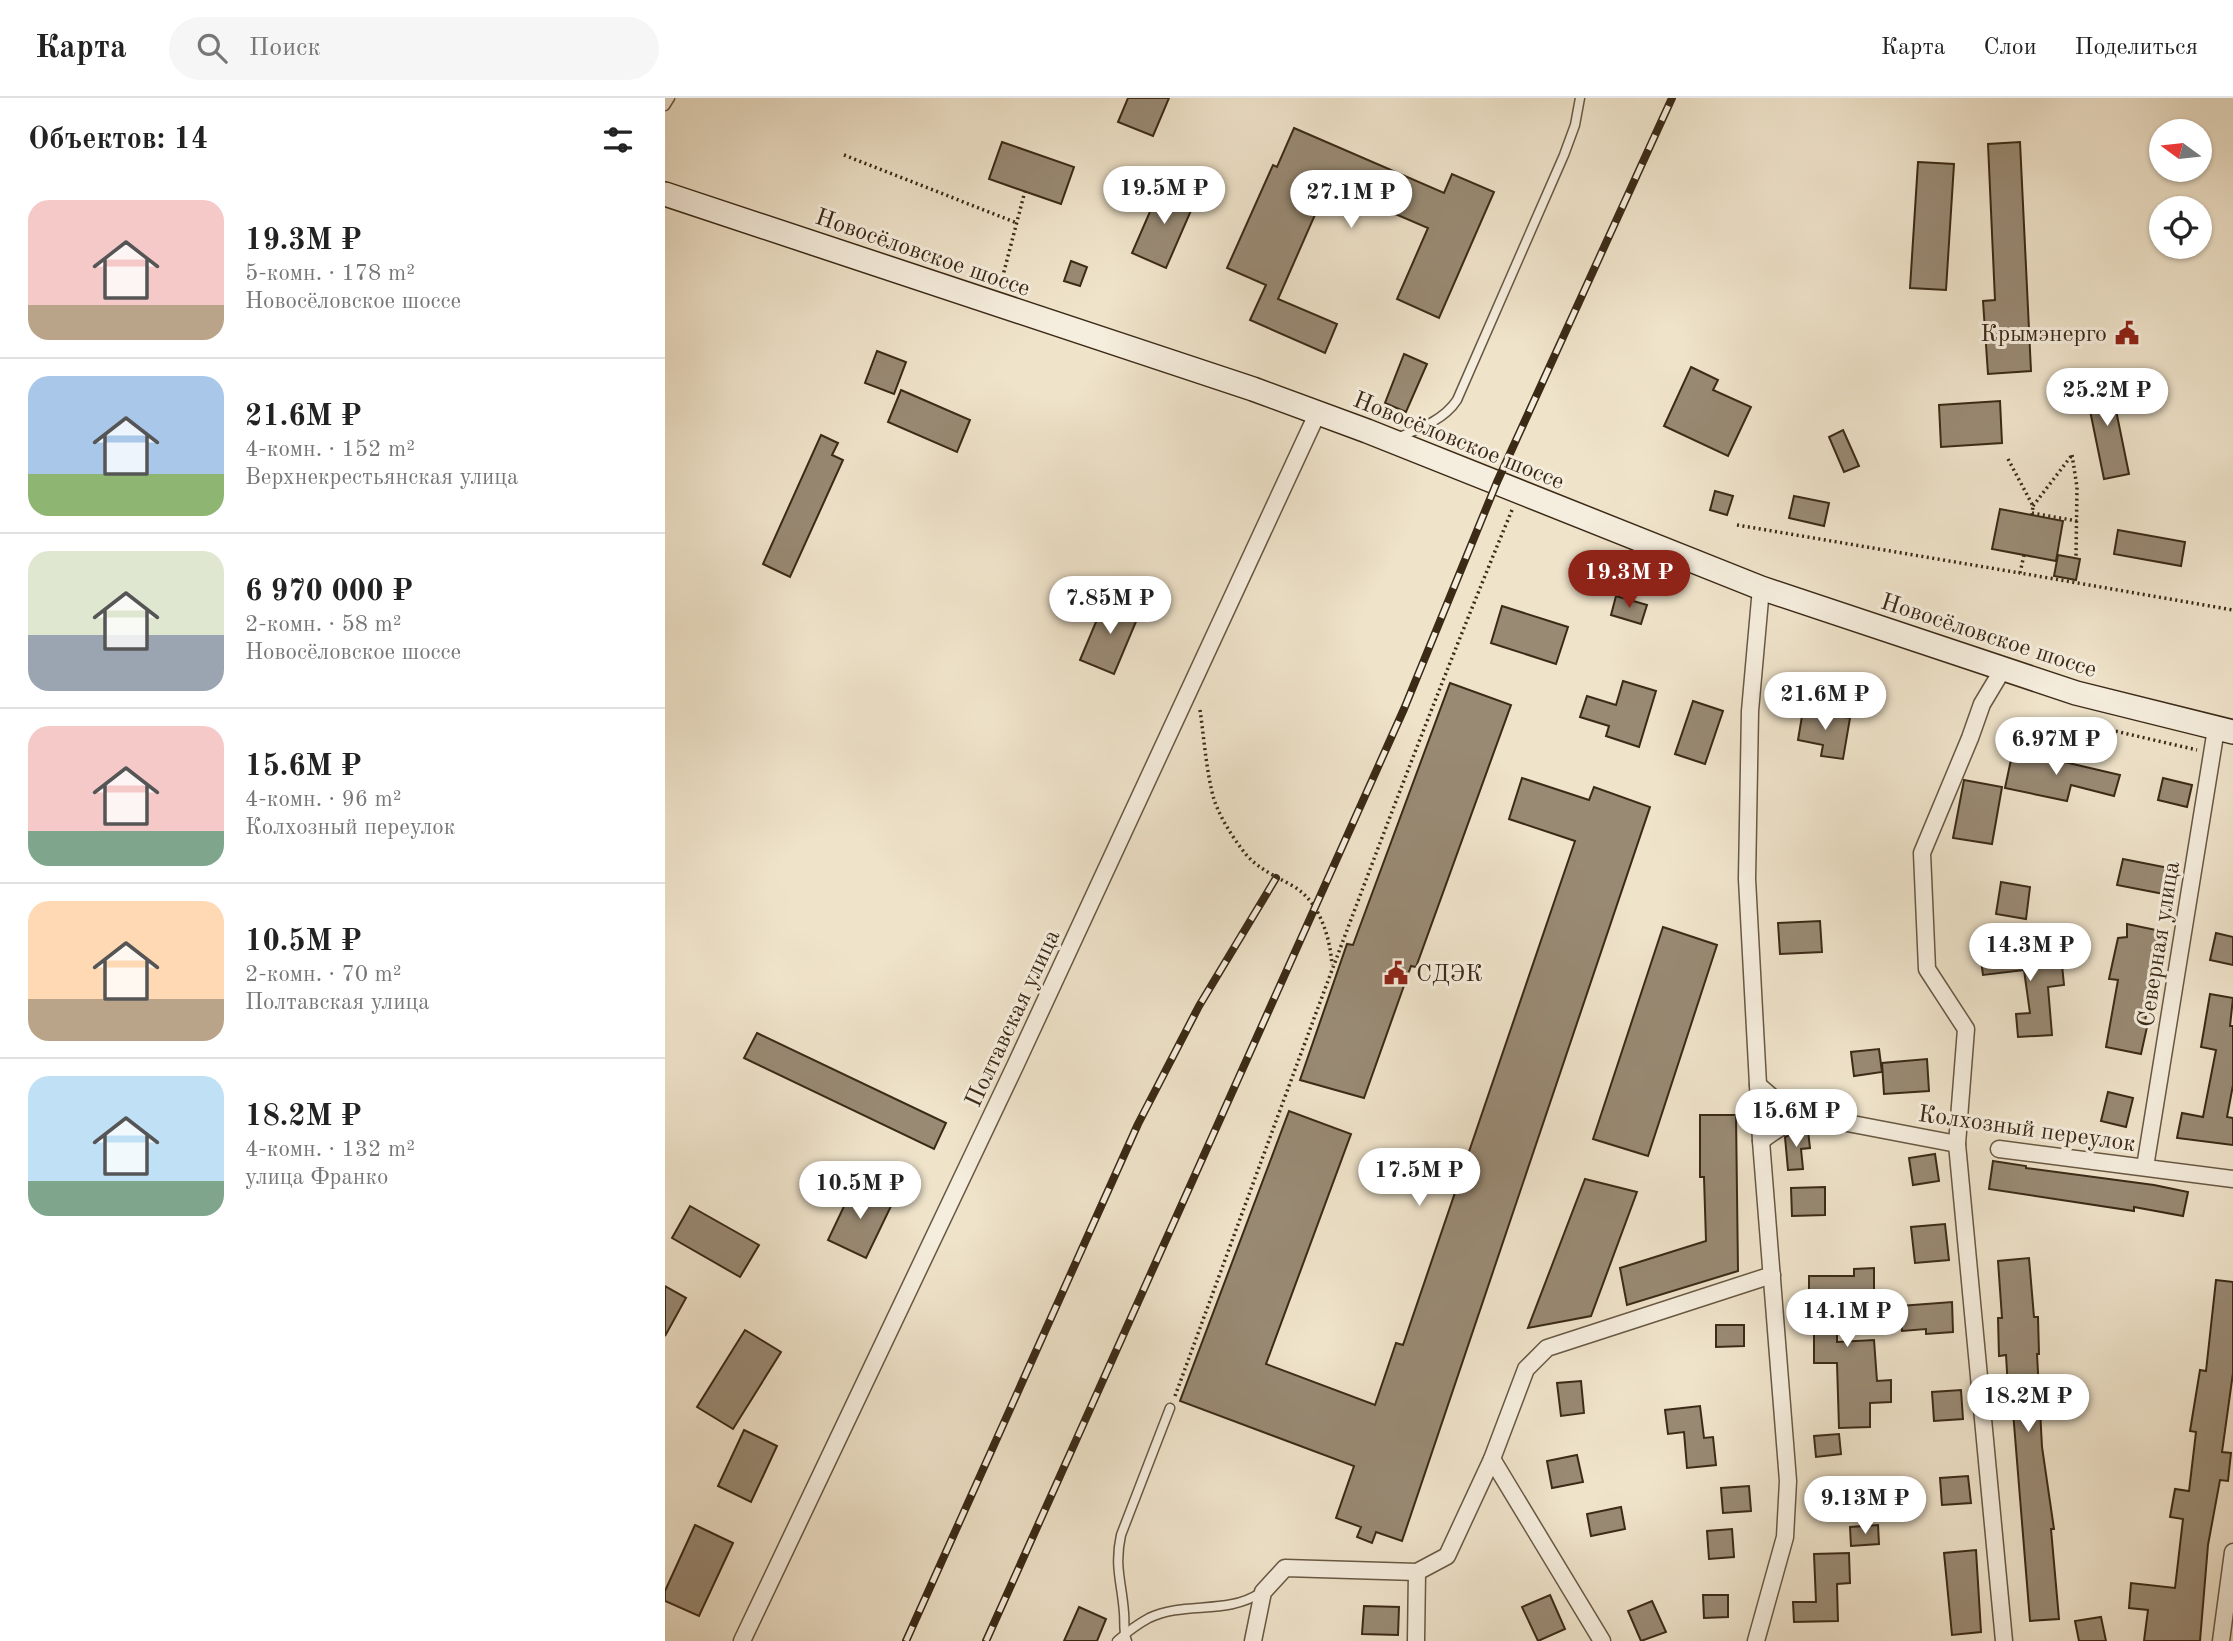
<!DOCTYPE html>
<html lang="ru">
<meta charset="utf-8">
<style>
:root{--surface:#fff;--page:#f6f6f6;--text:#222;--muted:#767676;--line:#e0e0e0;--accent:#8f2418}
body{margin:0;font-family:"Old Standard TT",serif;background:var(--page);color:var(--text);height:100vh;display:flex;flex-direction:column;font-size:26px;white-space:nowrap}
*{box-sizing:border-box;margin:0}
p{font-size:23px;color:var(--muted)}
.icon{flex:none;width:38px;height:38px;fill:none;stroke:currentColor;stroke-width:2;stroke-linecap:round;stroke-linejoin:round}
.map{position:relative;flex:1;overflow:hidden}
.drawer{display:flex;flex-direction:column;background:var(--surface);width:665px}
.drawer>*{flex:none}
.needle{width:46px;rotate:285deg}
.tools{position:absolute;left:1484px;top:21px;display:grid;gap:14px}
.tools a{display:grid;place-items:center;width:63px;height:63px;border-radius:50%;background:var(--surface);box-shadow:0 2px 5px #0004;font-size:35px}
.price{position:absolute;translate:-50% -60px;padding:0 16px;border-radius:24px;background:#fff;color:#222;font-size:23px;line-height:46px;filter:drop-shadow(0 2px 4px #0008)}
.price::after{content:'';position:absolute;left:50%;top:42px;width:21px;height:16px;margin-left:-10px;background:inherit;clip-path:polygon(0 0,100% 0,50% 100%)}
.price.on{background:var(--accent);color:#fff}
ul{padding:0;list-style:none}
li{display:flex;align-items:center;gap:21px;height:175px;padding:0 28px}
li+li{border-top:2px solid var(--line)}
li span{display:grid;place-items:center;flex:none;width:196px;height:140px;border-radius:21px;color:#555}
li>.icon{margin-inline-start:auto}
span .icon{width:84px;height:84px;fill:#fffc;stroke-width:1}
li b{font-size:30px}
h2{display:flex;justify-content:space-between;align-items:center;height:84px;padding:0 28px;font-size:30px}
header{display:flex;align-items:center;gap:42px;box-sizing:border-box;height:98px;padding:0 35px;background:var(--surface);border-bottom:2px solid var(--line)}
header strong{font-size:33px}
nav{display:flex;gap:38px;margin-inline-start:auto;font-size:24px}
.search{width:490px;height:63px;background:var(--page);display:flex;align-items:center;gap:18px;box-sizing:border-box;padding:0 24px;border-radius:38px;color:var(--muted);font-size:26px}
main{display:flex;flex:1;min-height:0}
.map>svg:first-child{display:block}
.building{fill:#998a74;stroke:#3b2a16;stroke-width:2}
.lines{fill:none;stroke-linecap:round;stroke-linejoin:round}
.service-casing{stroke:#685843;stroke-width:11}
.minor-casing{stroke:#685843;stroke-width:19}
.secondary-casing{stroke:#3b2a16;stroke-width:26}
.path{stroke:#3b2a16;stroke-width:3.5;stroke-dasharray:2 3.5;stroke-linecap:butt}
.service{stroke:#f5eddd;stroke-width:8}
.minor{stroke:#f5eddd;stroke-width:16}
.secondary{stroke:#f5eddd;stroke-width:23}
.rail-casing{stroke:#3b2a16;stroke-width:8}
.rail{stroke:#f5eddd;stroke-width:5;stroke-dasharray:16;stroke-linecap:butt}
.labels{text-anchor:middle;stroke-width:6;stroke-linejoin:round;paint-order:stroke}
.street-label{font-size:24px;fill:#3b2a16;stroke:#f5eddd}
.poi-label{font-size:24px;fill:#3b2a16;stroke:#f5eddd;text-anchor:end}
</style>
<header>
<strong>Карта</strong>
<div class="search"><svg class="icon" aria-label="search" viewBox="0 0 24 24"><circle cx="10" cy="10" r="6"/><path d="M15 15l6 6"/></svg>Поиск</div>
<nav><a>Карта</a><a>Слои</a><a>Поделиться</a></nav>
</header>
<main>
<section class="drawer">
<h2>Объектов: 14<svg class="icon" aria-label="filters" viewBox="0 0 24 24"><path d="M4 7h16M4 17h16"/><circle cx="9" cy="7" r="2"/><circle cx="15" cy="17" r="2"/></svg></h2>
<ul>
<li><span style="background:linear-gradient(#f6c9c9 75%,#b9a48a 0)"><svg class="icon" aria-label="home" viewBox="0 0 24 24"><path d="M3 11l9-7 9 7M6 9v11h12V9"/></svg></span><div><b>19.3M ₽</b><p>5-комн. · 178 m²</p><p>Новосёловское шоссе</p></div></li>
<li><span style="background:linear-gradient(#a9c7e8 70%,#8fb573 0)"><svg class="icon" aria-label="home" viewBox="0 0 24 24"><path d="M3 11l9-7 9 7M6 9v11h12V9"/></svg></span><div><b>21.6M ₽</b><p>4-комн. · 152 m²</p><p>Верхнекрестьянская улица</p></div></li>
<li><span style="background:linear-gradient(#dfe7d0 60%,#9aa5b1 0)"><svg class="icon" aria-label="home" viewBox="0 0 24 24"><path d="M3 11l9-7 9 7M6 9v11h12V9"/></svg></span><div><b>6 970 000 ₽</b><p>2-комн. · 58 m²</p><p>Новосёловское шоссе</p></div></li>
<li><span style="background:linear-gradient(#f6c9c9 75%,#7fa58c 0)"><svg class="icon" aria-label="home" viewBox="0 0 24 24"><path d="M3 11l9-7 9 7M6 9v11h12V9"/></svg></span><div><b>15.6M ₽</b><p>4-комн. · 96 m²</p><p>Колхозный переулок</p></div></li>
<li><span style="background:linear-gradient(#ffd9b3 70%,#b9a48a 0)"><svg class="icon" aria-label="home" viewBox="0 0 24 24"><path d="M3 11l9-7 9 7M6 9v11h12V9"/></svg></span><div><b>10.5M ₽</b><p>2-комн. · 70 m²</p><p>Полтавская улица</p></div></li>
<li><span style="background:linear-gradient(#bfe0f5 75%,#7fa58c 0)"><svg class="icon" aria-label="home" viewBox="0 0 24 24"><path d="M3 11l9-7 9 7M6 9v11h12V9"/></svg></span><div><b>18.2M ₽</b><p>4-комн. · 132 m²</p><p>улица Франко</p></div></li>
</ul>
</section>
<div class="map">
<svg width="1568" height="1543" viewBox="0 0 1568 1543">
<rect width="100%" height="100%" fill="#efe3ca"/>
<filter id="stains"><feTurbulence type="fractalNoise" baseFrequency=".00286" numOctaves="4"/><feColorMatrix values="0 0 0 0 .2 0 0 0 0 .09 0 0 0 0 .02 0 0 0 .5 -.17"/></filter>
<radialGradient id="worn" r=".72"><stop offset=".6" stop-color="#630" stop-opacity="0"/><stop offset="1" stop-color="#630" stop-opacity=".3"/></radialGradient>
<g class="building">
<path d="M 463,0 L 504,0 L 488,38 L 453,24 Z"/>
<path d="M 629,30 L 779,95 L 787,76 L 829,94 L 774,220 L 732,201 L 763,130 L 663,87 L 613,201 L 672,226 L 660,255 L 585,222 L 601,187 L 562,170 L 608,67 L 612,69 Z"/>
<path d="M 337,44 L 409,69 L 396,106 L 324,81 Z"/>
<path d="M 1355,44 L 1366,273 L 1323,276 L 1318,203 L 1330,202 L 1323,46 Z"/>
<path d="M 1253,64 L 1289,66 L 1281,192 L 1245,190 Z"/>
<path d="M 497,86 L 531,101 L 501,170 L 467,155 Z"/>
<path d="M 406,163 L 422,169 L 415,188 L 399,183 Z"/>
<path d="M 212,253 L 241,264 L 229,296 L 200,285 Z"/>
<path d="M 739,256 L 762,266 L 741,314 L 720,305 Z"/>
<path d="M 1026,269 L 1053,282 L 1048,292 L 1086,309 L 1063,358 L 999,328 Z"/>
<path d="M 1444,278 L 1464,376 L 1439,381 L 1419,283 Z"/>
<path d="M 236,292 L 305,322 L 292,354 L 223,324 Z"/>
<path d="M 1335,303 L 1337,345 L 1276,349 L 1274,307 Z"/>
<path d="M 1178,332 L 1194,368 L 1179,374 L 1164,339 Z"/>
<path d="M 156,337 L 173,345 L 167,357 L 178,362 L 125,479 L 98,466 Z"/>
<path d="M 1050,393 L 1068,398 L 1062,417 L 1045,412 Z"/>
<path d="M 1129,398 L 1164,405 L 1159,428 L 1124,420 Z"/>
<path d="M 1335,411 L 1398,423 L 1391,463 L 1327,451 Z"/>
<path d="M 1453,432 L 1520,444 L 1516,468 L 1449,456 Z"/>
<path d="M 1393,457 L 1415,461 L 1411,482 L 1389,478 Z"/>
<path d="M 951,498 L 982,507 L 976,526 L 946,517 Z"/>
<path d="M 441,500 L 475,514 L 449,576 L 415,562 Z"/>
<path d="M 837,508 L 903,529 L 891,566 L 826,545 Z"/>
<path d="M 958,583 L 991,593 L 974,649 L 941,638 L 944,628 L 915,619 L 922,598 L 951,607 Z"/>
<path d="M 785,585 L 846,607 L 751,869 L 746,868 L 699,1000 L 635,982 L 682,846 L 688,847 Z"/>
<path d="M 1028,603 L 1058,613 L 1040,666 L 1010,656 Z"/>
<path d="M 1138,612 L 1185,620 L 1178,661 L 1156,658 L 1158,647 L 1133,642 Z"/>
<path d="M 1348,652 L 1455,677 L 1449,698 L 1406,687 L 1402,703 L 1340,690 Z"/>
<path d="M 857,680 L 924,702 L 929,689 L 985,709 L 737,1443 L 711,1434 L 707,1445 L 692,1439 L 696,1429 L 671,1420 L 689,1368 L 515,1303 L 624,1013 L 686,1036 L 601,1266 L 710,1307 L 731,1245 L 738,1247 L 910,743 L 844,721 Z"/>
<path d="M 1498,680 L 1527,687 L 1522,709 L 1493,702 Z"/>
<path d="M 1299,682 L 1337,689 L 1327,746 L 1288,740 Z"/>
<path d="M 1458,761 L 1509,771 L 1504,797 L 1452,787 Z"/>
<path d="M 1336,784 L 1365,789 L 1361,821 L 1331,816 Z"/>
<path d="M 1155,823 L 1157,854 L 1115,856 L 1113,825 Z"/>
<path d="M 1462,826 L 1491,832 L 1490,839 L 1496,840 L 1479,928 L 1482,929 L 1476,956 L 1441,949 L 1453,882 L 1444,881 L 1453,840 L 1462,839 Z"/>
<path d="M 998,829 L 1052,847 L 983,1058 L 928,1041 Z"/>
<path d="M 1551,835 L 1568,839 L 1568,867 L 1545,862 Z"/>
<path d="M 1381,848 L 1382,858 L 1396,857 L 1399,887 L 1383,889 L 1387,937 L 1353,939 L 1351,916 L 1365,915 L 1359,872 L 1318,877 L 1315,855 Z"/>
<path d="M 1545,896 L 1568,900 L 1565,928 L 1568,928 L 1568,987 L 1562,1019 L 1568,1020 L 1568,1047 L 1512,1040 L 1517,1015 L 1538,1019 L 1551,952 L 1536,949 Z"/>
<path d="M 92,935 L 281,1025 L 269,1051 L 79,960 Z"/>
<path d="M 1214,951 L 1217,974 L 1189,978 L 1186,954 Z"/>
<path d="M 1262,961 L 1264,993 L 1219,996 L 1217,965 Z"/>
<path d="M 1443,994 L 1468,1000 L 1461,1029 L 1436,1023 Z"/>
<path d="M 1035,1017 L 1071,1017 L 1073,1173 L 962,1207 L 955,1170 L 1041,1143 L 1039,1079 L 1035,1079 Z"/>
<path d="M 1143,1033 L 1145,1050 L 1136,1051 L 1138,1071 L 1123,1072 L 1120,1039 L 1129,1035 Z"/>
<path d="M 1270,1056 L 1274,1083 L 1248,1087 L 1244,1060 Z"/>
<path d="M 1328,1063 L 1361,1068 L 1361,1070 L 1489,1087 L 1523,1094 L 1518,1118 L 1469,1109 L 1469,1113 L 1324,1091 Z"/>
<path d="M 920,1081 L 972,1094 L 926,1218 L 863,1230 Z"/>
<path d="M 190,1085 L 228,1104 L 201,1160 L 163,1142 Z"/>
<path d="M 1160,1089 L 1160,1117 L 1127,1118 L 1126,1090 Z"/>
<path d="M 25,1108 L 94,1147 L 75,1179 L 7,1140 Z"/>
<path d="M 1280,1126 L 1284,1162 L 1250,1165 L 1246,1129 Z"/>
<path d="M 1364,1160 L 1369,1219 L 1373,1219 L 1374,1256 L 1372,1256 L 1377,1349 L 1389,1431 L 1386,1431 L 1394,1521 L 1365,1523 L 1346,1289 L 1343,1290 L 1341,1257 L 1334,1258 L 1333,1220 L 1337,1220 L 1333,1163 Z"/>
<path d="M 1209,1170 L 1209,1194 L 1172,1195 L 1172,1244 L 1209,1242 L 1212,1283 L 1226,1282 L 1226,1304 L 1205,1305 L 1205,1329 L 1174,1330 L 1172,1265 L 1149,1265 L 1149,1219 L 1144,1219 L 1144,1178 L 1189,1178 L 1189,1171 Z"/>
<path d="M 1551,1182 L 1568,1184 L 1568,1275 L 1557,1354 L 1566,1355 L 1563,1383 L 1555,1382 L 1543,1447 L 1535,1543 L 1479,1543 L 1483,1512 L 1464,1510 L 1466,1485 L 1510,1490 L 1518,1421 L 1505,1419 L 1510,1391 L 1524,1393 L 1531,1334 L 1525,1333 L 1535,1272 L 1541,1273 Z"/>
<path d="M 0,1188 L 21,1200 L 0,1238 Z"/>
<path d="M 1287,1204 L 1288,1234 L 1261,1236 L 1261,1231 L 1237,1233 L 1235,1208 Z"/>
<path d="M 1051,1227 L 1079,1227 L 1079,1248 L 1051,1249 Z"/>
<path d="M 80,1232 L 116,1254 L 68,1331 L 32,1309 Z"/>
<path d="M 916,1283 L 919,1315 L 896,1318 L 892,1285 Z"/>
<path d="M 1296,1292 L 1298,1321 L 1269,1323 L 1267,1294 Z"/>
<path d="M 1035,1308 L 1039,1340 L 1048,1339 L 1051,1367 L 1022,1370 L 1019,1334 L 1003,1336 L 1000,1312 Z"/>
<path d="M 79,1332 L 112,1348 L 86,1404 L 53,1388 Z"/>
<path d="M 1174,1336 L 1176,1356 L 1151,1359 L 1149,1338 Z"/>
<path d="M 912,1357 L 918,1384 L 887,1390 L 882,1363 Z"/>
<path d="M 1303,1378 L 1306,1405 L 1277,1407 L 1275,1380 Z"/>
<path d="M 1084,1388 L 1086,1413 L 1058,1415 L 1056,1390 Z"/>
<path d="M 956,1409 L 960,1431 L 926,1438 L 922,1416 Z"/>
<path d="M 30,1427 L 68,1445 L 34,1518 L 0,1503 L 0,1493 Z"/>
<path d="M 1213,1427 L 1214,1446 L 1186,1448 L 1185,1429 Z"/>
<path d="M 1067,1431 L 1069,1459 L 1044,1461 L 1042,1433 Z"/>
<path d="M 1311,1452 L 1316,1534 L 1287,1537 L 1279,1455 Z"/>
<path d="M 1184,1455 L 1185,1485 L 1172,1486 L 1173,1523 L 1129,1524 L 1128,1504 L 1151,1504 L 1149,1456 Z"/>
<path d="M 885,1497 L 900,1531 L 873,1543 L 857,1509 Z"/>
<path d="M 1038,1497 L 1063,1497 L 1063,1519 L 1039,1520 Z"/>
<path d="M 987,1503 L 1001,1534 L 976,1543 L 963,1513 Z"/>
<path d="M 699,1508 L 734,1509 L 733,1537 L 697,1536 Z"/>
<path d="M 414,1509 L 441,1521 L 432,1543 L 399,1543 Z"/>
<path d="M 1436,1519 L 1441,1543 L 1414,1543 L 1410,1523 Z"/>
</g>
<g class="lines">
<g class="service-casing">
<g id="service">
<path d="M 0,8 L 5,0"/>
<path d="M 732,340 C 754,331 779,322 792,302 L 899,57 L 910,27 L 915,0"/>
<path d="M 452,1543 C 461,1535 473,1526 484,1520 C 519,1503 562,1517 595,1495"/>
<path d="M 462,1543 C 458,1534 460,1525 459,1515 C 457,1485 449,1469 456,1437 L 505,1310"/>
</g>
</g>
<g class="minor-casing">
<g id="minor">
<path d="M 1338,571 L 1317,606 L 1305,640 L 1257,755 L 1262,871 L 1301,931 L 1292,1046 L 1339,1543"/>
<path d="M 1093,987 L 1108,1000 L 1127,1011 L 1151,1019 L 1292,1046"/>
<path d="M 1096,1043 C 1113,1030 1125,1022 1146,1020"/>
<path d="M 1334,1051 L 1568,1081"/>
<path d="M 1480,1069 L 1551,631"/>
<path d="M 827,1361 L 937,1543"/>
<path d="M 77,1543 L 351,966 L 653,314"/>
<path d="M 588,1543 L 598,1494 L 620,1470 L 752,1474 L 782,1458 L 827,1361 L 861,1271 L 882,1250 L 1107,1177"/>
<path d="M 751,1543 L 752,1474"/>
<path d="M 1091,1543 L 1120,1439 L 1123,1383 L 1096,1043 L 1082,781 L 1085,613 L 1096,490"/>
<path d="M 1556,1543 L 1568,1454"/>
</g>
</g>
<g class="secondary-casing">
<path id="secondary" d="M 0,96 L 588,291 L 702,333 L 1096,490 L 1411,595 L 1568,634"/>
</g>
<g class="path">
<path d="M 179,57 L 352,125"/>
<path d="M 336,185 L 360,93"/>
<path d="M 1407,357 L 1412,389 L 1411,460"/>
<path d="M 1343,361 L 1368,408 L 1367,417"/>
<path d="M 1368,408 L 1407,357"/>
<path d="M 1367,415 L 1412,423"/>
<path d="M 1072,427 L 1355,475"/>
<path d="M 1359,457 L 1355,475 L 1568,512"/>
<path d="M 535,612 C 539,640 541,670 548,698 C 553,716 565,735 576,750 C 590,770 607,776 628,788 C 654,803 665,838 667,867"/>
<path d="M 1424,627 L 1532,652"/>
<path d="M 510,1298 C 619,1002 726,704 847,412"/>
</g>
<use href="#service" class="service"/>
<use href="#minor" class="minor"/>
<use href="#secondary" class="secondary"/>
<g class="rail-casing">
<g id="rail">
<path d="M 241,1543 L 473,1026 L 534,908 L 611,780"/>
<path d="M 321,1543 L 739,611 L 832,384 L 1007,0"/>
</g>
</g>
<use href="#rail" class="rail"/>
</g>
<defs>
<g id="civic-bare" transform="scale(1.89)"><path d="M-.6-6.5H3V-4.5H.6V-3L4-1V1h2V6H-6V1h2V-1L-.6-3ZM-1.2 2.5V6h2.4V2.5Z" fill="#8f2418" stroke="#f5eddd" stroke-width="2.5" paint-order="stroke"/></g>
</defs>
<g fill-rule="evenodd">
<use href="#civic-bare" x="1462" y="235"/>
<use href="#civic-bare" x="731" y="875"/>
</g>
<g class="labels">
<g class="street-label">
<text transform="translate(258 154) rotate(19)" y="8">Новосёловское шоссе</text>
<text transform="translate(794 342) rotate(22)" y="8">Новосёловское шоссе</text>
<text transform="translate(1324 537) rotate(18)" y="8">Новосёловское шоссе</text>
<text transform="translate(1493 846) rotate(-81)" y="8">Северная улица</text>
<text transform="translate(347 920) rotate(-65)" y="8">Полтавская улица</text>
<text transform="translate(1362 1030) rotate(8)" y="8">Колхозный переулок</text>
</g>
<g class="poi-label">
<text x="1442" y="243">Крымэнерго</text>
<text x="751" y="883" text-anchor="start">СДЭК</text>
</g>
</g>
<rect width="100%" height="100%" filter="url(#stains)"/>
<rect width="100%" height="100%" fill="url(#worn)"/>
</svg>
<div class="tools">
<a><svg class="needle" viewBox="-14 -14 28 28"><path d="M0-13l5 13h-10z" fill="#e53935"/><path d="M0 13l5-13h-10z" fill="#767676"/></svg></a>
<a><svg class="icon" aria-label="locate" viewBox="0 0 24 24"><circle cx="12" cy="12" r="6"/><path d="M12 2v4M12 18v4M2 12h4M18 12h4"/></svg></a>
</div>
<b class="price" style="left:499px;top:128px">19.5M ₽</b>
<b class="price" style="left:686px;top:132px">27.1M ₽</b>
<b class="price" style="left:1442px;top:330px">25.2M ₽</b>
<b class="price on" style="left:964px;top:512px">19.3M ₽</b>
<b class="price" style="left:445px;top:538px">7.85M ₽</b>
<b class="price" style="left:1160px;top:634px">21.6M ₽</b>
<b class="price" style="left:1391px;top:679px">6.97M ₽</b>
<b class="price" style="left:1365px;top:885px">14.3M ₽</b>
<b class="price" style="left:1131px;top:1051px">15.6M ₽</b>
<b class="price" style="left:754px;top:1110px">17.5M ₽</b>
<b class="price" style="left:195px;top:1123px">10.5M ₽</b>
<b class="price" style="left:1182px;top:1251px">14.1M ₽</b>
<b class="price" style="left:1363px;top:1336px">18.2M ₽</b>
<b class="price" style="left:1200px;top:1438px">9.13M ₽</b>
</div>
</main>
